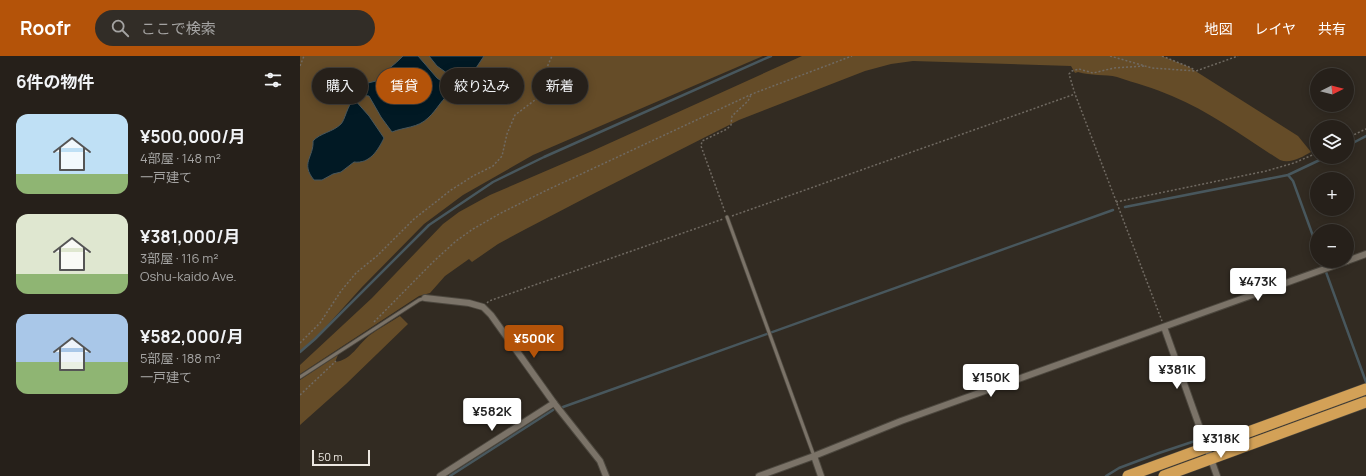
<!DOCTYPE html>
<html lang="ja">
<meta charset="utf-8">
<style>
:root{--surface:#26201a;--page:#322d27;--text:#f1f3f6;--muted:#a4a3a2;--line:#423e39;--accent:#b45309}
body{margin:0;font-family:Manrope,"Noto Sans JP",sans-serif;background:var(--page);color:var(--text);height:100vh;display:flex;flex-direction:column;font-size:15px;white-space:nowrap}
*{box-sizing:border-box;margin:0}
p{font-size:13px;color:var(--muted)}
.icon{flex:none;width:22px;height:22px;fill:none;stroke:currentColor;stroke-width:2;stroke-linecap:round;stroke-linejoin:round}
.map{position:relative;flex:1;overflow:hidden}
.drawer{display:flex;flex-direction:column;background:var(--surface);width:300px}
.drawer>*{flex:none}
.top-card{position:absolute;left:12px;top:12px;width:380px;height:36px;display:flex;gap:8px}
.needle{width:26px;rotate:84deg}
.tools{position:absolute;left:1010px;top:12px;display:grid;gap:8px}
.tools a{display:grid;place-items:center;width:44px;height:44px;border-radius:50%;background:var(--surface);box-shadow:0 2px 10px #0003,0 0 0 1px var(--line);font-size:20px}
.scale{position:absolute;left:12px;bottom:10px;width:58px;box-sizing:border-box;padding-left:4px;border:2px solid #ece7e1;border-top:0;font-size:11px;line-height:14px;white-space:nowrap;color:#ece7e1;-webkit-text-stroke:3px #322b22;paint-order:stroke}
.price{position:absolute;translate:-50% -34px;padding:0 9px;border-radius:4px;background:#fff;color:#222;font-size:13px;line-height:26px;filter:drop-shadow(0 1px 2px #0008)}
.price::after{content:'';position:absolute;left:50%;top:24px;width:12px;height:9px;margin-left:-6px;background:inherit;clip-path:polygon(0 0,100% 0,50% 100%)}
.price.on{background:var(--accent);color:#fff}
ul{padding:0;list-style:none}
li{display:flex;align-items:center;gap:12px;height:100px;padding:0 16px}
li span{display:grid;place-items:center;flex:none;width:112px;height:80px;border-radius:12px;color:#555}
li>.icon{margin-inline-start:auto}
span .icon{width:48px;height:48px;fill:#fffc;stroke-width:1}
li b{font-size:17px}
h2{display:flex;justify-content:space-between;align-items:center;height:48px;padding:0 16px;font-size:17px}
.tag{padding:0 14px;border-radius:18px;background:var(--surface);box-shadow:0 2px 10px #0003,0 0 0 1px var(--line);font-size:14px;line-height:36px}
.tag.on{background:var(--accent);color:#fff}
header{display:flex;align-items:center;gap:24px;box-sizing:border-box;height:56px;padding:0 20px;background:var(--accent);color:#fff}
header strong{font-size:19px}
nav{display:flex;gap:22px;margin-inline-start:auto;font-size:14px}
.search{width:280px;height:36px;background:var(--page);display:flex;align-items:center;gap:10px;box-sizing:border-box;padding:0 14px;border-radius:22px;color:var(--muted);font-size:15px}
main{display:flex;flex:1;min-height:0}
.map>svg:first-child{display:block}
.green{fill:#654c28}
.water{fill:#011924;stroke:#48575d}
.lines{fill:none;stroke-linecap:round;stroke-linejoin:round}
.stream{stroke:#48575d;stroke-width:2.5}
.lane-casing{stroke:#4c473e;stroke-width:4.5}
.street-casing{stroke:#4c473e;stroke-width:8}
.highway-casing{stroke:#4c473e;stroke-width:12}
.path{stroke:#706a62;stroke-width:1.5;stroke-dasharray:2 2;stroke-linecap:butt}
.lane{stroke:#7b7368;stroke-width:3}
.street{stroke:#7b7368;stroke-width:6}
.highway{stroke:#d3a157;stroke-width:11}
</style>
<header>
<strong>Roofr</strong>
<div class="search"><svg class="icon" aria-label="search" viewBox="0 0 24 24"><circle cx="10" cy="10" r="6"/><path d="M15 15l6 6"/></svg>ここで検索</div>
<nav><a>地図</a><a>レイヤ</a><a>共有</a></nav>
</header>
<main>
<section class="drawer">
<h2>6件の物件<svg class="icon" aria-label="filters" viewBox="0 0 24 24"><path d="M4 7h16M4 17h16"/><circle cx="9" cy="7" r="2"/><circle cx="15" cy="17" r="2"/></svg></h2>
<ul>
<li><span style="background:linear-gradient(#bfe0f5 75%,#8fb573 0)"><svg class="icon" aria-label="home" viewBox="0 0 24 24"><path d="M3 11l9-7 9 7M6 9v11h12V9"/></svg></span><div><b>¥500,000/月</b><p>4部屋 · 148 m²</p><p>一戸建て</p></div></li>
<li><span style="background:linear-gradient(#dfe7d0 75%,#8fb573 0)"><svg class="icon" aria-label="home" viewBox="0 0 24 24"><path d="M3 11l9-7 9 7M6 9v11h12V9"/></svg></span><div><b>¥381,000/月</b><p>3部屋 · 116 m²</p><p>Oshu-kaido Ave.</p></div></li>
<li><span style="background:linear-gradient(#a9c7e8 60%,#8fb573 0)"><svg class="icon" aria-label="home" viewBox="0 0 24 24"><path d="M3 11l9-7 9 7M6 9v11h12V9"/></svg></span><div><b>¥582,000/月</b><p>5部屋 · 188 m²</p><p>一戸建て</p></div></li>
</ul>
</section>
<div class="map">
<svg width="1066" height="420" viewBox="0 0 1066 420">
<rect width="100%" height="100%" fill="#322b22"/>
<g class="green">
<path d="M 0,0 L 463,0 L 233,99 L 163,139 L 124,168 L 62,231 L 15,283 L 0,295 Z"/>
<path d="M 502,0 L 862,0 L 889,11 L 998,80 L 1011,96 C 1002,101 991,108 980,104 C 945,82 911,56 872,40 C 854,32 835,27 817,21 C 805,18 791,20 778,16 L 775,17 L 771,10 L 613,5 L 591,8 L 565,15 L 439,64 L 291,139 L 222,175 L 198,188 L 172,206 L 169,203 L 145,220 L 130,237 L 119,240 L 0,318 L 0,309 L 72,242 L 143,168 L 159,156 L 190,139 L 290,96 Z"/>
<path d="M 100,260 L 108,268 L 46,328 L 0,369 L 0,324 L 38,299 L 35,306 C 52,304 58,288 70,279 C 79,272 91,266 100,260 Z"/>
</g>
<g class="water">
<path d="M 103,0 L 118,0 L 137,22 L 154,34 C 141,43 138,53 128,62 C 118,72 104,71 92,76 L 81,61 L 69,40 L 60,39 L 57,35 L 68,27 L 76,25 C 84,15 95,9 103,0 Z"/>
<path d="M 129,0 L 184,0 L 176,12 L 166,17 L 158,25 L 137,10 Z"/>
<path d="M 54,43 L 69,60 L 84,82 C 78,94 70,108 54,106 L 41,116 L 33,118 L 22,124 L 14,124 C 0,107 14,101 13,85 C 20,77 33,76 41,68 C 45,64 47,50 54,43 Z"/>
</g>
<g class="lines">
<g class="stream">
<path d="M 1047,90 L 1066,80"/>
<path d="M 988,119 L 993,125 L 1017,191"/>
<path d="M 825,151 L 988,119 L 1026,101"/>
<path d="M 1022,205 L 1066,326"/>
<path d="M 0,296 L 15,283 L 129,169 L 193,126 L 244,101 L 471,0"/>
<path d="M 263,351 L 813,154"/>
<path d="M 150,420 L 253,354"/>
<path d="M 806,420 L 819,412 L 859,397 L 895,385"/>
</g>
<g class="lane-casing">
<g id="lane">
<path d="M 427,161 L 514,400"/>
<path d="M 0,321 L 119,244 L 125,242"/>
</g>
</g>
<g class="street-casing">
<g id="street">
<path d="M 1047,205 L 1066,198"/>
<path d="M 125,242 L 169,247 L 183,251 L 191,259 L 254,347 L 300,405 L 306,420"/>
<path d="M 864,271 L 917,420"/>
<path d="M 514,400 L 521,420"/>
<path d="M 140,420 L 254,347"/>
<path d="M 459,420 L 514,400 L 601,365 L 1047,205"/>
</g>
</g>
<g class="highway-casing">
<g id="highway">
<path d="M 828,420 L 1066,333"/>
<path d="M 864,420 L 1066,346"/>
</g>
</g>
<g class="path">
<path d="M 810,0 L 852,12 L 896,15 L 938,0"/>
<path d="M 862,0 L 889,11 L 895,14"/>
<path d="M 0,10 L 4,0"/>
<path d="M 844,10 L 814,12 L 793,17 L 779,13 L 772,15 L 769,18 L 775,38 L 862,265"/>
<path d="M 1047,82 L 1066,73"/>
<path d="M 816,146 L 966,115 L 994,107 L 1017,97"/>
<path d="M 425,156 L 401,90 L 402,85 L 427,73 L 431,69 L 432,60 L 448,45 L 451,39"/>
<path d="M 432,160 L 775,38"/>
<path d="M 187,247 L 189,245 L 423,163"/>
<path d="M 74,266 L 133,206 L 156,185 L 173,173 L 199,158 L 245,135 L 452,38 L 552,0"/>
<path d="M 0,287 L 20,267 L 41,235 L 56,217 L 77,200 L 114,163 L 151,134 L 173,120 L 193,110 L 202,100 L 207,78 L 215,59 L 239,41 L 244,32 L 248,9 L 252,0"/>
<path d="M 0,339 L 36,305"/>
</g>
<use href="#lane" class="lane"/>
<use href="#street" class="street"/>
<use href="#highway" class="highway"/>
</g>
</svg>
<div class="tools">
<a><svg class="needle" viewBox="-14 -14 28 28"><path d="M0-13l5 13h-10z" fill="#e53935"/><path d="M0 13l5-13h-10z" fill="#a4a3a2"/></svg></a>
<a><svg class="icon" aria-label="layers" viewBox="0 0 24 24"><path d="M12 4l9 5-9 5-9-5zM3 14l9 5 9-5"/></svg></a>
<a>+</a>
<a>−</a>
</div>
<div class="scale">50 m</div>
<b class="price" style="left:958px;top:246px">¥473K</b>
<b class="price on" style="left:234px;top:303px">¥500K</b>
<b class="price" style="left:877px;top:334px">¥381K</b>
<b class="price" style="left:691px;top:342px">¥150K</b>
<b class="price" style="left:192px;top:376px">¥582K</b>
<b class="price" style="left:921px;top:403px">¥318K</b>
<div class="top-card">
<a class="tag">購入</a>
<a class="tag on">賃貸</a>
<a class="tag">絞り込み</a>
<a class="tag">新着</a>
</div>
</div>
</main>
